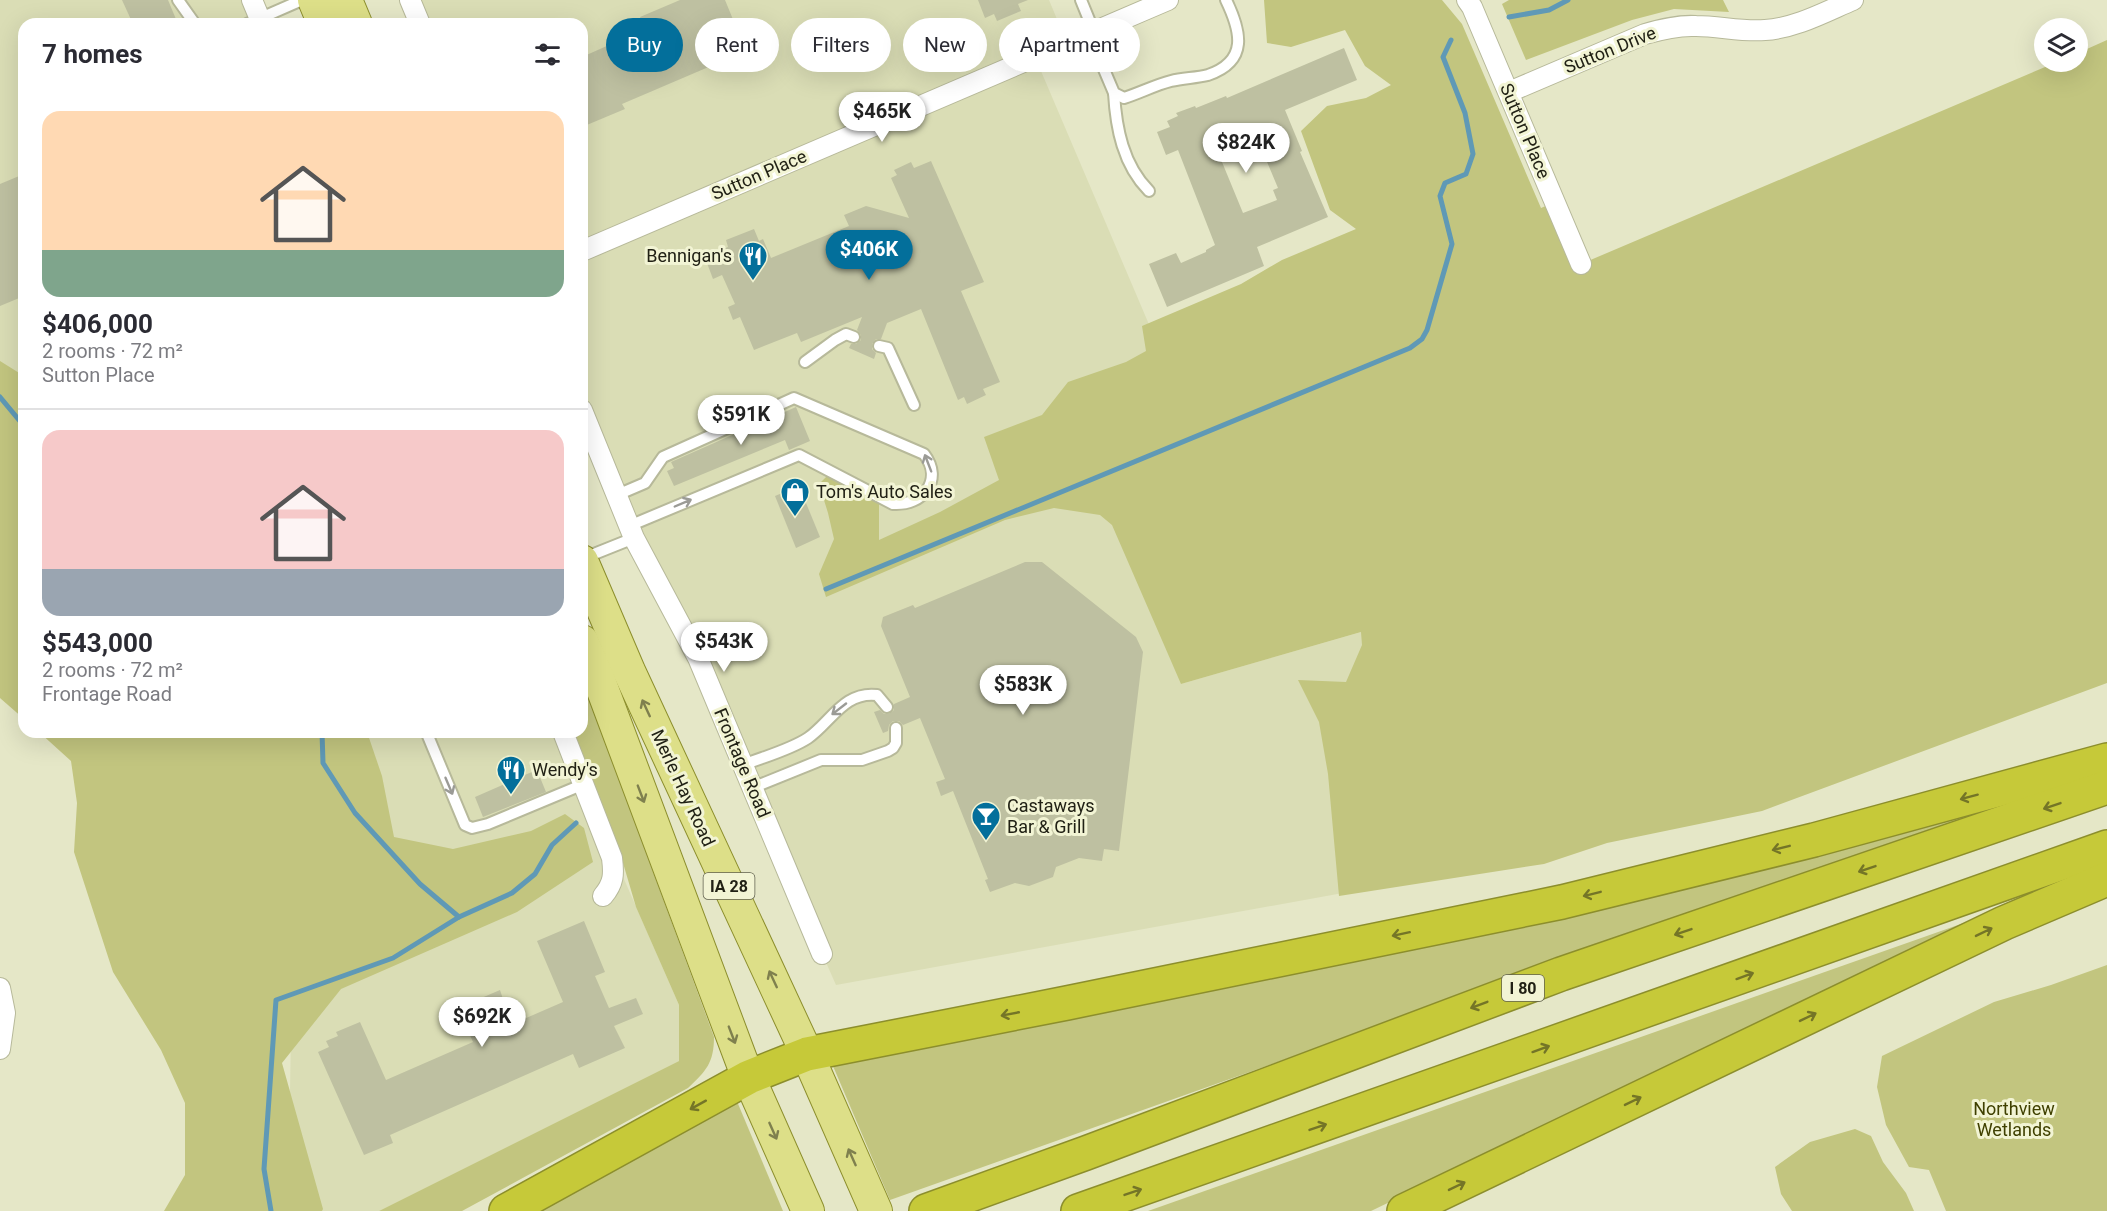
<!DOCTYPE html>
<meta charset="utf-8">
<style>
:root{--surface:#fff;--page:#f7f7f7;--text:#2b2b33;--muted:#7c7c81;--line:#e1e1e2;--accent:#036f9b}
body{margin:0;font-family:Roboto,sans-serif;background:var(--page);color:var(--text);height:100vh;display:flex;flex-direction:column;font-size:22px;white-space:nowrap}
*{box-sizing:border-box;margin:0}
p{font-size:20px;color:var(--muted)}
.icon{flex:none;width:33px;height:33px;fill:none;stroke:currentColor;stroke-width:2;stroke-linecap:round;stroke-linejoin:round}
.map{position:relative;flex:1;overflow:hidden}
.side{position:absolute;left:18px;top:18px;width:570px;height:720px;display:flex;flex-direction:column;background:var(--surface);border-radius:18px;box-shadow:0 6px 24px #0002}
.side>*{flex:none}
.hud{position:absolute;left:606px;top:18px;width:570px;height:54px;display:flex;gap:12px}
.buttons{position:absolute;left:2034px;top:18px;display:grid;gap:12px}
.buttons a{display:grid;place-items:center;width:54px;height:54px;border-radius:50%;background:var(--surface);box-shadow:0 6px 24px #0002;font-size:30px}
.price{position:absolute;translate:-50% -51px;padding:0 14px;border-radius:21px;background:#fff;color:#222;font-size:20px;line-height:39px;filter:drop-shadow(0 2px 3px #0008)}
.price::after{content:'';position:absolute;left:50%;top:36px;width:18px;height:14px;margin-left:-9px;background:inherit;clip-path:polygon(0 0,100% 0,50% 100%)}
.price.active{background:var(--accent);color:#fff}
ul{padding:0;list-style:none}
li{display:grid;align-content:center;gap:12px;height:318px;padding:0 24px}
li+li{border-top:2px solid var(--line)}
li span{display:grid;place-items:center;height:186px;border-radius:18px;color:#555}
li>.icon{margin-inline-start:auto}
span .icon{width:108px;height:108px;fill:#fffc;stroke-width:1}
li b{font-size:26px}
h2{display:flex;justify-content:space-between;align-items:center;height:72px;padding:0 24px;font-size:26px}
.tag{padding:0 21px;border-radius:27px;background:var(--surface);box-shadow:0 6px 24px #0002;font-size:21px;line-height:54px}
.tag.active{background:var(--accent);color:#fff}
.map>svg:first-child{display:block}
.built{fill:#daddb5}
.green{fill:#c2c57f}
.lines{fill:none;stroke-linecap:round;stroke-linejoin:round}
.stream{stroke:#5f99b6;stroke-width:5}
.building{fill:#bec0a1;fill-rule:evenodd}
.lane-casing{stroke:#b7b99a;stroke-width:14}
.street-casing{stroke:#b7b99a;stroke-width:22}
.primary-casing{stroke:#8c8e2c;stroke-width:34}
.highway-casing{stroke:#8c8e2c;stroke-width:36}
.lane{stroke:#fff;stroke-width:10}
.street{stroke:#fff;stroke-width:20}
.primary{stroke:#dddf88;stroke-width:32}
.highway{stroke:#c6c939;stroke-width:33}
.oneway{stroke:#9b9b96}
.oneway2{stroke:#7f804e}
.oneway3{stroke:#747527}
.labels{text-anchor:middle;stroke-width:6;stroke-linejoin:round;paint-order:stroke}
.shield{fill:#f2f4d4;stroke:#60604e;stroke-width:1.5}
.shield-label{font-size:16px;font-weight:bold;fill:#212115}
.street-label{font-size:18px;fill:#212115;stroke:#f2f4d4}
.poi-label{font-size:18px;fill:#212115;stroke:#f2f4d4;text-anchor:start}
.park-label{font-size:18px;fill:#3f4000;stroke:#f2f4d4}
</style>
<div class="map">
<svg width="2107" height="1211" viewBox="0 0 2107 1211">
<rect width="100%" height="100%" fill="#e5e7c7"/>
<g class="built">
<path d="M 0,0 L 252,0 L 262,24 L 24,24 L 24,614 L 0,624 Z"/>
<path d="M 410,0 L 1049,0 L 1067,43 L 1035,57 L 1168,369 L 1181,684 L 1417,616 L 1519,861 L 836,985 L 582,410 L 582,24 L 420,24 Z"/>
<path d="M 158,732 L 563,732 L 596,815 L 679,1005 L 679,1061 L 379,1211 L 288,1211 L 291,1033 Z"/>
</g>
<g class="green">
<path d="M 1264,0 L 1442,0 L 1462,24 L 1541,208 L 1555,202 L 1581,264 L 2057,62 L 2078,62 L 2078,53 L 2107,40 L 2107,683 L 1762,811 L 1607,843 L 1544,864 L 1339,896 L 1328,774 L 1319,722 L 1298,680 L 1346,682 L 1362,645 L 1361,632 L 1181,684 L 1112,525 L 1100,515 L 1054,508 L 1005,520 L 826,597 L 819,574 L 834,539 L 828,513 L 819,484 L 828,475 L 879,501 L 879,540 L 940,512 L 999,480 L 984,437 L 1042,415 L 1068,382 L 1126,362 L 1146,351 L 1142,326 L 1241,284 L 1282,260 L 1356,229 L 1330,210 L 1301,131 L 1327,106 L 1366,98 L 1391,85 L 1365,66 L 1345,30 L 1291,47 L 1267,43 Z"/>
<path d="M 1509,0 L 1723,0 L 1729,12 L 1674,9 L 1632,20 L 1526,60 L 1502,4 Z"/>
<path d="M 0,361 L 24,376 L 24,719 L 0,698 Z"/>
<path d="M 582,662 L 596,696 L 630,809 L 714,1037 C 714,1063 706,1071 688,1088 L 462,1211 L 379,1211 L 679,1061 L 679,1005 L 636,907 L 618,846 L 574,732 L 582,732 Z"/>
<path d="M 39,732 L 367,732 L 382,776 L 394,837 L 453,849 L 531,831 L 565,814 L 584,828 L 593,862 L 517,912 L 341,989 L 282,1063 L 323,1209 L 322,1211 L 164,1211 L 185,1175 L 185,1103 L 161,1050 L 113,972 L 74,852 L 77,803 L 71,761 Z"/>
<path d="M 1963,811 L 1966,817 L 890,1200 L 833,1066 L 1104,1008 Z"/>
<path d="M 1992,913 L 1371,1211 L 1148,1211 Z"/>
<path d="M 2107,965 L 2107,1211 L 1946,1211 L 1929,1170 L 1909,1167 L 1886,1125 L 1877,1087 L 1882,1056 L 1994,1002 L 2051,985 Z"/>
<path d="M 736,1099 L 783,1211 L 534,1211 Z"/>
<path d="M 1855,1129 L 1871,1136 L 1883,1162 L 1906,1193 L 1914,1211 L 1792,1211 L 1781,1194 L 1775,1167 L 1810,1142 Z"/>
</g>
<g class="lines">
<g class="stream">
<path d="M 1509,17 L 1549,10 L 1568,0"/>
<path d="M 0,397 L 24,426"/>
<path d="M 826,589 L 1410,348 L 1422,339 L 1427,330 L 1452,244 L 1440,196 L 1445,183 L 1466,174 L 1473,154 L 1465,113 L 1443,57 L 1451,40"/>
<path d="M 322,732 L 323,763 L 355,813 L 420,884 L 459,917"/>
<path d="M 271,1211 L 264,1169 L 276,1000 L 393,958 L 459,917 L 512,893 L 535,874 L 552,845 L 576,823"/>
</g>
</g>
<g class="building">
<path d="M 122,0 L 168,0 L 178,24 L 133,24 Z"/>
<path d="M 680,0 L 725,0 L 746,51 L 622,104 L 625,109 L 582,127 L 582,57 L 645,29 L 640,17 Z"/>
<path d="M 978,0 L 1028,0 L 1018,4 L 1021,11 L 997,21 L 994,14 L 985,18 Z"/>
<path d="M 1344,48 L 1357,80 L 1285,110 L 1302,151 L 1300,152 L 1328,217 L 1257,247 L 1264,266 L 1167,307 L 1149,264 L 1176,253 L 1181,263 L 1206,252 L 1206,250 L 1215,245 L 1178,150 L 1166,155 L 1157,132 L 1170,127 L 1167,121 L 1178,116 L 1176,113 L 1195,106 L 1196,108 L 1226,96 L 1227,98 ZM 1254,131 L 1278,188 L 1273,190 L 1277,200 L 1243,213 L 1222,162 L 1229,159 L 1223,143 Z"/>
<path d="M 931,161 L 984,282 L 961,291 L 1000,382 L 983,389 L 986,395 L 967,404 L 964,397 L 958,400 L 921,309 L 887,323 L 881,339 L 876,339 L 872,344 L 872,349 L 876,353 L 874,359 L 849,348 L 851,344 L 856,344 L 861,340 L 861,335 L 857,330 L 862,317 L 801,342 L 797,333 L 754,350 L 740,317 L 733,320 L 728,307 L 735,304 L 722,275 L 713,279 L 707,263 L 719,258 L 716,252 L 728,247 L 726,240 L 754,229 L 759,241 L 763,239 L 771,258 L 849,226 L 844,215 L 866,206 L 909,218 L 891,178 L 897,175 L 894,170 L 911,162 L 914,168 Z"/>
<path d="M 24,174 L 24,296 L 0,306 L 0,184 Z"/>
<path d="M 796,407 L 810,441 L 789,450 L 785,440 L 674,486 L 667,471 L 674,468 L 671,462 Z"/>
<path d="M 799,486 L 820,537 L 796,548 L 775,496 Z"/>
<path d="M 1025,562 L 1042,562 L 1136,637 L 1143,652 L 1119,851 L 1104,849 L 1102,861 L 1079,858 L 1056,867 L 1053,877 L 1029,886 L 1015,883 L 990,892 L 985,880 L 988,879 L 953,791 L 941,796 L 936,782 L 945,779 L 920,718 L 903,725 L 899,721 L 893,721 L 889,725 L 888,731 L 883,733 L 874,712 L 880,710 L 884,714 L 889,714 L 894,710 L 894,704 L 910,697 L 881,626 L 883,617 L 913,605 L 915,608 Z"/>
<path d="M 537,770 L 546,792 L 483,817 L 475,797 L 507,783 L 505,779 L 520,773 L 522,776 Z"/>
<path d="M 584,921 L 605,972 L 595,976 L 609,1008 L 636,998 L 643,1014 L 614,1026 L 625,1048 L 579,1068 L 573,1054 L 390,1135 L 393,1143 L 364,1155 L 318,1052 L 329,1047 L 326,1041 L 338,1036 L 336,1032 L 360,1022 L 386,1080 L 473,1042 L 458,1008 L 500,990 L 504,1002 L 507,1001 L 517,1022 L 563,1002 L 537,941 Z"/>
</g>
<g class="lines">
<g class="lane-casing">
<g id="lane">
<path d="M 178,0 L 195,24"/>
<path d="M 1081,0 L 1094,32"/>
<path d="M 247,24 L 302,0"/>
<path d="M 1089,34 L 1114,93 L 1124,98 C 1140,93 1155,85 1171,81 C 1183,78 1196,78 1208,75 C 1249,61 1241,31 1226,0"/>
<path d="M 1114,93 C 1116,128 1123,165 1149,191"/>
<path d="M 879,346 L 888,348 L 914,405"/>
<path d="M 805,362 L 835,340 L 846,334 L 854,337"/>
<path d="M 617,495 L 645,483 L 663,457 L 794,398 L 924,454 C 944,480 923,506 893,504 L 799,455 L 629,526"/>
<path d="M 584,558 L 634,538"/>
<path d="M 430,732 L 428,736 L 465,825 L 472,828 L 488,824 L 584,784"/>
<path d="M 743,765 C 763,757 790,750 808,738 C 831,722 844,691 877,695 L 887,707"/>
<path d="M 752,788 L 821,760 L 862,760 L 888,751 L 893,748 L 896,743 L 896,728"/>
</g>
</g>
<g class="street-casing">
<g id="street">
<path d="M 252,0 L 262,24"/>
<path d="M 410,0 L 420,24"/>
<path d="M 1467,0 L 1472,7 L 1581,264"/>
<path d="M 1509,92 L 1645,34 C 1662,29 1678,25 1696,26 C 1719,26 1742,32 1765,30 C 1796,28 1825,12 1853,0"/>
<path d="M 582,251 L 1168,0"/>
<path d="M 582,410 L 634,538 L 698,658 L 822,954"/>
<path d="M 563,732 L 612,858 C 614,874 614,883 603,896"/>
<path d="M 0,988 L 5,1013 L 0,1049"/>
</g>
</g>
<g class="primary-casing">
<g id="primary">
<path d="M 314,0 L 324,24"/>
<path d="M 346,0 L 356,24"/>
<path d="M 582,561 L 629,671 L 807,1054 L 876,1211"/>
<path d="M 582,641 L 599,680 L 742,1062 L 808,1211"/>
</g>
</g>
<g class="highway-casing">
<g id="highway">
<path d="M 506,1211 L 749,1077 L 807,1054 L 1067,1003 L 1562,902 L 1814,840 L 2107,760"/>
<path d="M 926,1211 L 1086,1153 L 1561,974 L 2107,787"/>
<path d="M 1078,1211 L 2107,847"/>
<path d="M 1404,1211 L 2004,923 L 2107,879"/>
</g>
</g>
<use href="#lane" class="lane"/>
<use href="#street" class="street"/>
<use href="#primary" class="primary"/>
<use href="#highway" class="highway"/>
</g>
<defs><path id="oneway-shaft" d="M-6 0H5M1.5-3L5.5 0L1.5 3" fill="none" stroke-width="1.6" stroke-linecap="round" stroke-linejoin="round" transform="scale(1.5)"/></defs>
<g class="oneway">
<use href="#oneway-shaft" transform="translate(928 463) rotate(-111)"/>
<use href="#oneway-shaft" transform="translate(683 503) rotate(-23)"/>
<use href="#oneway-shaft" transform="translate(839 709) rotate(142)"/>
<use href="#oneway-shaft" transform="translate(449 786) rotate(67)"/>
</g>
<g class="oneway2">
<use href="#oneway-shaft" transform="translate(646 708) rotate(-115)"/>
<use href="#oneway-shaft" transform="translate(641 794) rotate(69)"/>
<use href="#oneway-shaft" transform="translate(773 979) rotate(-115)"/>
<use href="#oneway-shaft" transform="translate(732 1035) rotate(69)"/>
<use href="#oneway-shaft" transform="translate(773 1131) rotate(66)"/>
<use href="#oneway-shaft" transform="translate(852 1157) rotate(-114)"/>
</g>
<g class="oneway3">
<use href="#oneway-shaft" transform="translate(1969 797) rotate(165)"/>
<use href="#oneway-shaft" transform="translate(2052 806) rotate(161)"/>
<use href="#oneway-shaft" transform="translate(1781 848) rotate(166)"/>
<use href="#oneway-shaft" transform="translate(1867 869) rotate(161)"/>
<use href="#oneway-shaft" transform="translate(1592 894) rotate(166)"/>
<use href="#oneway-shaft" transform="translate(1683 932) rotate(161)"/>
<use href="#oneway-shaft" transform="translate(1984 932) rotate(-26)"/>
<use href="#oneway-shaft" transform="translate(1401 934) rotate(168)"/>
<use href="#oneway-shaft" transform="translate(1745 976) rotate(-20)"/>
<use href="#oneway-shaft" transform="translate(1479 1005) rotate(159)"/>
<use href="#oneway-shaft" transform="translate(1010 1014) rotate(169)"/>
<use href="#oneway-shaft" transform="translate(1808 1017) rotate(-26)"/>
<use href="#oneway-shaft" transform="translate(1541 1049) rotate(-20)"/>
<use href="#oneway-shaft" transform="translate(1633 1101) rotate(-26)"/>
<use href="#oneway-shaft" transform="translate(698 1105) rotate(151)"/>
<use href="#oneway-shaft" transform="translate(1318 1127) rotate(-19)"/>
<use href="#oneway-shaft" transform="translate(1457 1186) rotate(-26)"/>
<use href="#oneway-shaft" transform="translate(1133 1192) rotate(-19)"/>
</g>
<defs>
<g id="restaurant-pin" transform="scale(1.5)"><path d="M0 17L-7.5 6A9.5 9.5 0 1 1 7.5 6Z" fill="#036f9b" stroke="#f2f4d4"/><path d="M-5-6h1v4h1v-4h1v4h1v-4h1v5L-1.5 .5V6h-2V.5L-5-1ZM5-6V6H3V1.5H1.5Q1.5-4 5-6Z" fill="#fff"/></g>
<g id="shop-pin" transform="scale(1.5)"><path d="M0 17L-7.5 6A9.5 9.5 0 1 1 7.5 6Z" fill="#036f9b" stroke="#f2f4d4"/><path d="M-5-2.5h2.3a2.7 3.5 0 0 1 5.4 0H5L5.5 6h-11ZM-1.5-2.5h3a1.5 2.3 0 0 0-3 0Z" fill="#fff"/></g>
<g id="bar-pin" transform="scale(1.5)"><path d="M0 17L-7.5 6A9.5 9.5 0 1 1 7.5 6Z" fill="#036f9b" stroke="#f2f4d4"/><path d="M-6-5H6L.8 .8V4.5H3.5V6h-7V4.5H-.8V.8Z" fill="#fff"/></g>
</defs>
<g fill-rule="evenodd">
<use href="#restaurant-pin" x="753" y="256"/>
<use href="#shop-pin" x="795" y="492"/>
<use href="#restaurant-pin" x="511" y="770"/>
<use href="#bar-pin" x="986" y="816"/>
</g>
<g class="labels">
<g class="shield">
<rect x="703.5" y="873" width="51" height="26" rx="4.5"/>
<rect x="1502" y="975" width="42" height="26" rx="4.5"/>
</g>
<g class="shield-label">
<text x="729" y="892">IA 28</text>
<text x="1523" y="994">I 80</text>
</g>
<g class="street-label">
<text transform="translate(1610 50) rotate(-22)" y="6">Sutton Drive</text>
<text transform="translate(1525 131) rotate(67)" y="6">Sutton Place</text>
<text transform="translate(759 175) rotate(-23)" y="6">Sutton Place</text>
<text transform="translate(742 763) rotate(67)" y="6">Frontage Road</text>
<text transform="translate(683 788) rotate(65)" y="6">Merle Hay Road</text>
</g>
<g class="poi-label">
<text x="732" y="262" text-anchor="end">Bennigan's</text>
<text x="816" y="498">Tom's Auto Sales</text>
<text x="532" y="776">Wendy's</text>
<text x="1007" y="812">Castaways<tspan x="1007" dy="21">Bar &amp; Grill</tspan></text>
</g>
<g class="park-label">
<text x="2014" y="1115">Northview<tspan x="2014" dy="21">Wetlands</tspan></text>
</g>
</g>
</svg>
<div class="buttons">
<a><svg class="icon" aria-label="layers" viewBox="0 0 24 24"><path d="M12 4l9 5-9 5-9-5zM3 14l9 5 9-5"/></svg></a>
</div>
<b class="price" style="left:882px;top:143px">$465K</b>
<b class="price" style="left:1246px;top:174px">$824K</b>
<b class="price active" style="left:869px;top:281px">$406K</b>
<b class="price" style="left:741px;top:446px">$591K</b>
<b class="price" style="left:724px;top:673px">$543K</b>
<b class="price" style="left:1023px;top:716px">$583K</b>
<b class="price" style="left:482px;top:1048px">$692K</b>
<div class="hud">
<a class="tag active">Buy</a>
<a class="tag">Rent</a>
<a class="tag">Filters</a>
<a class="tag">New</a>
<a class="tag">Apartment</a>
</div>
<section class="side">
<h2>7 homes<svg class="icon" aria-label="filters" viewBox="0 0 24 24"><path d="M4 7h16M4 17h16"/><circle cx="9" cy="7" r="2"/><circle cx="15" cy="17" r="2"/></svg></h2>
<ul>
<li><span style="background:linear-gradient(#ffd9b3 75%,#7fa58c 0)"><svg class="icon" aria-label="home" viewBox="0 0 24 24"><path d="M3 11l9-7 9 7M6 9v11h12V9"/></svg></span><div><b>$406,000</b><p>2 rooms · 72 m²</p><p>Sutton Place</p></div></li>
<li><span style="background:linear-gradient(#f6c9c9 75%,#9aa5b1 0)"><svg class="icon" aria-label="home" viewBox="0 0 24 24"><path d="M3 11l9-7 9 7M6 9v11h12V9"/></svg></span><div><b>$543,000</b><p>2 rooms · 72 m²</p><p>Frontage Road</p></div></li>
</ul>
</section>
</div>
